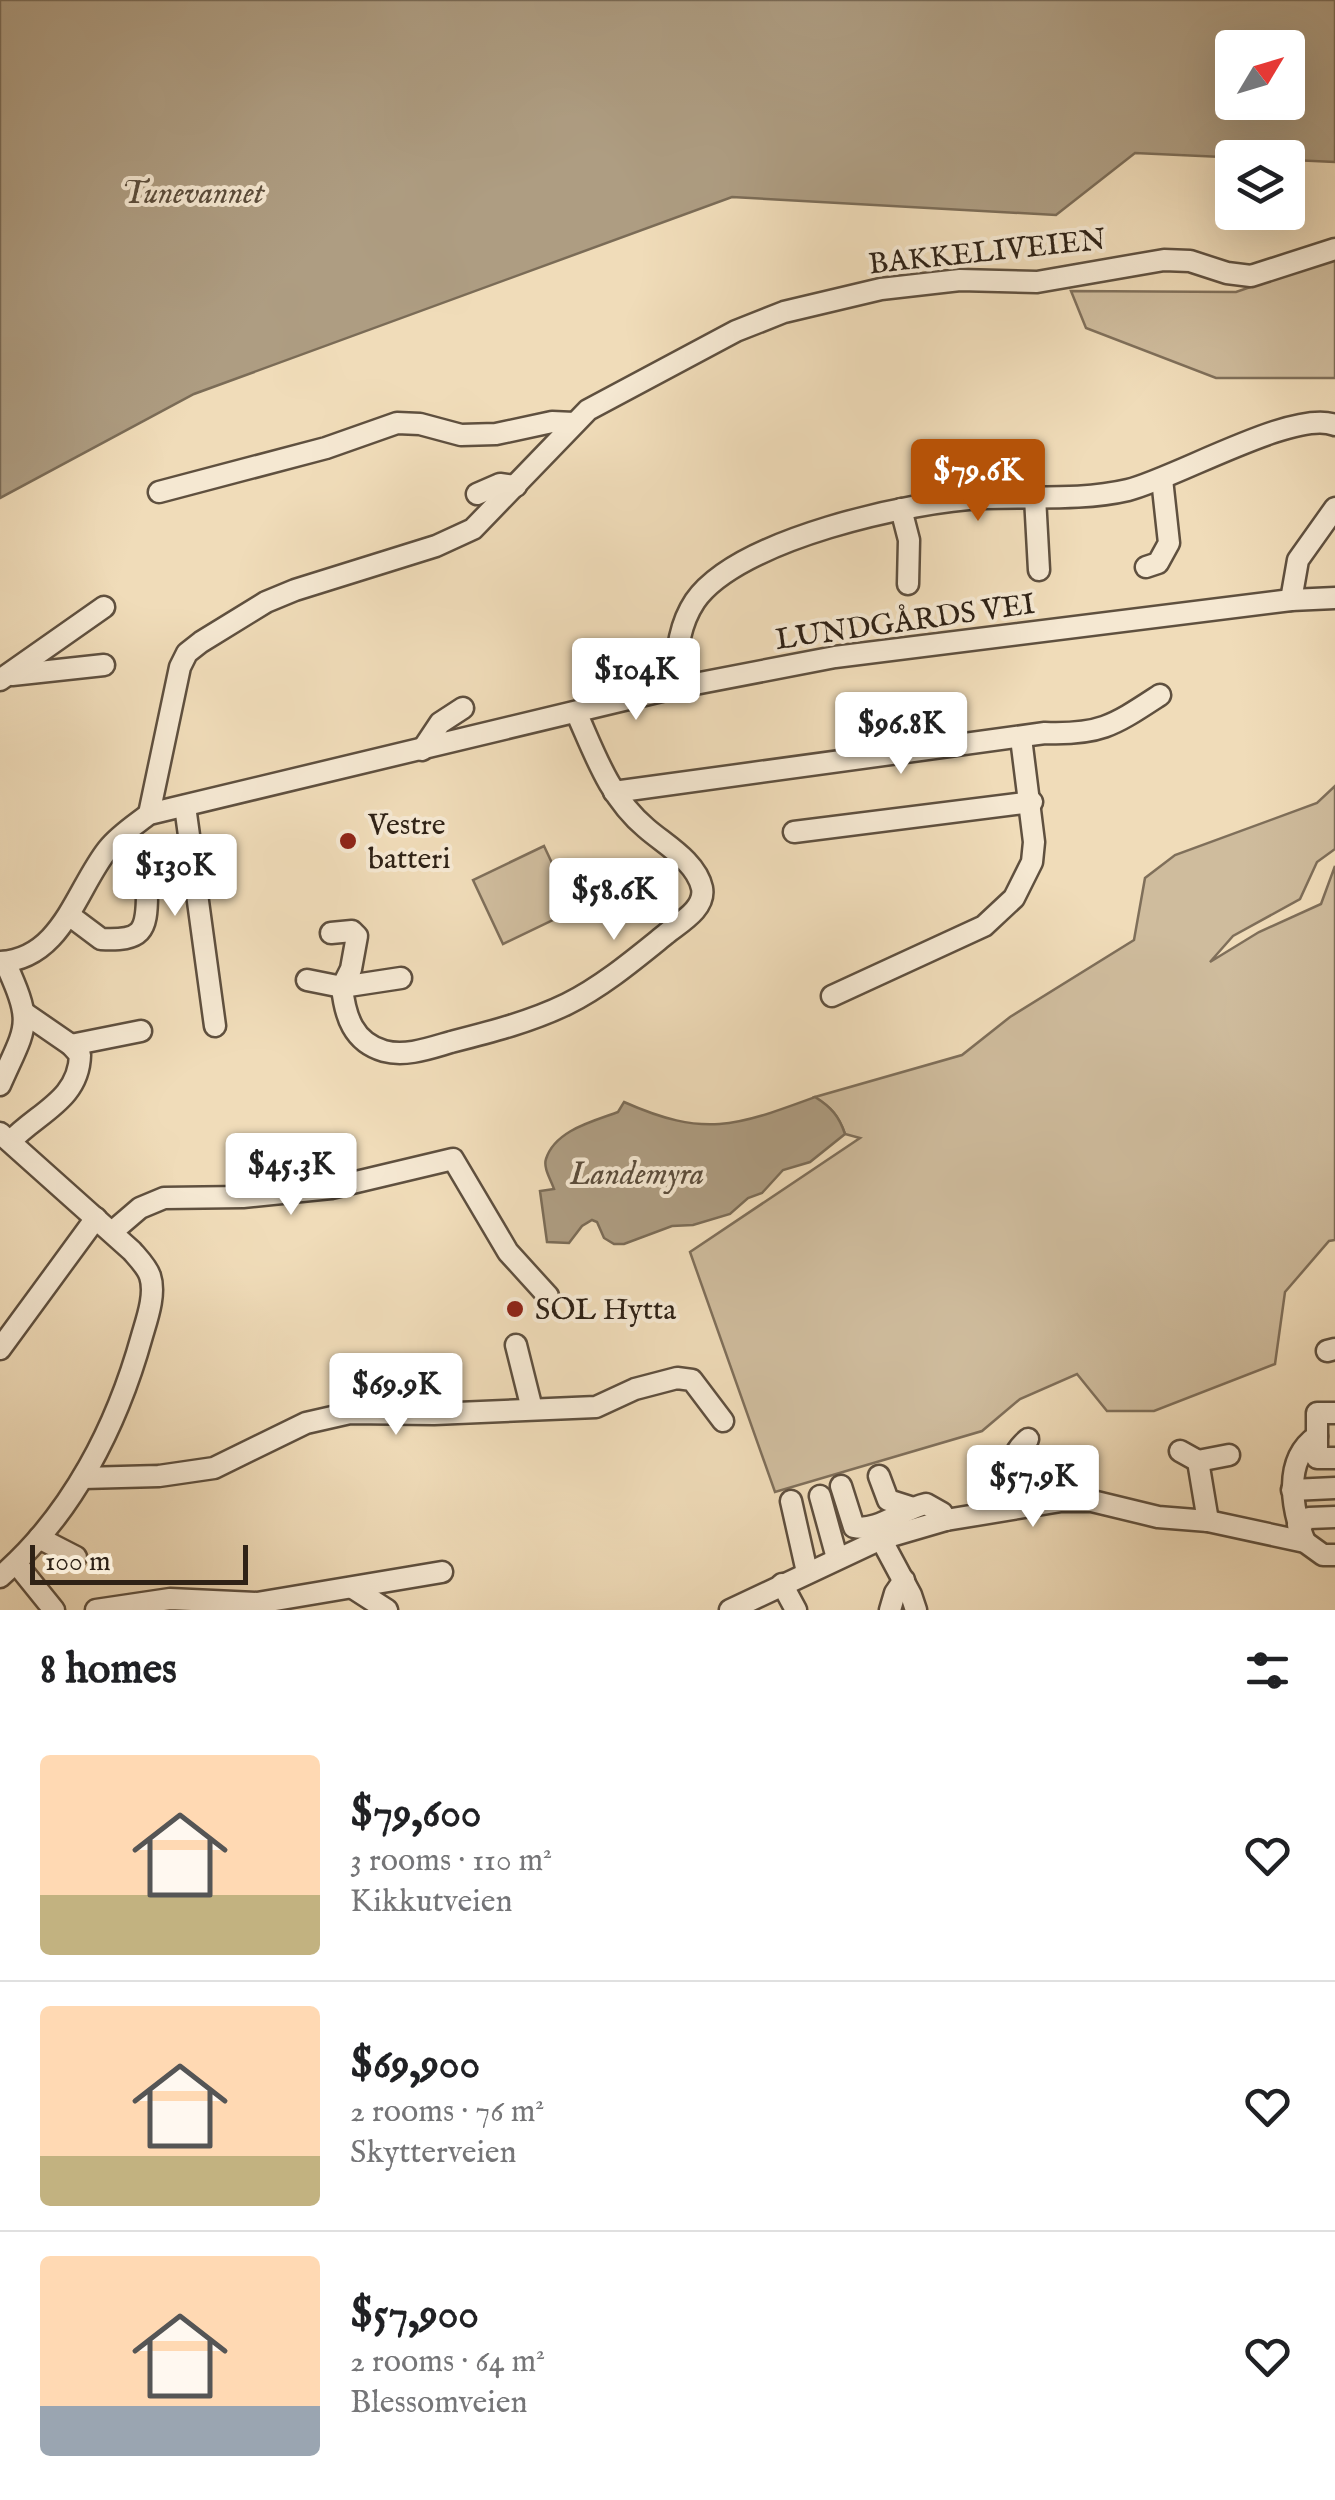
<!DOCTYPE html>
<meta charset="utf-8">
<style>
:root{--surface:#fff;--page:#f6f6f6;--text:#202124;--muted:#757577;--line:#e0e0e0;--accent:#b45309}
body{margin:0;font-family:"IM FELL English",serif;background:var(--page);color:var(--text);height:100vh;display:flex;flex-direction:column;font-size:38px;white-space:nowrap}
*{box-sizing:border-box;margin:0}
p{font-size:32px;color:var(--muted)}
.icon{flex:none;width:55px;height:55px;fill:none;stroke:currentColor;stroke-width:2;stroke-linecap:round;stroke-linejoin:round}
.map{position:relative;height:1610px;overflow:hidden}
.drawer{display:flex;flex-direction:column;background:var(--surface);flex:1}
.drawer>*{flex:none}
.needle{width:65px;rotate:52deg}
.tools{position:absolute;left:1215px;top:30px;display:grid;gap:20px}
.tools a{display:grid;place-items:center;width:90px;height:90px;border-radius:10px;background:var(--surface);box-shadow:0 10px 40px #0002;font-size:50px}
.scale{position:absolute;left:30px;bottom:25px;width:218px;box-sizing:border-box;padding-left:10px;border:5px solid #2f2216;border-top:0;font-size:28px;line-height:35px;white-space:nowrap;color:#2f2216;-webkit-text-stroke:8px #f5e8d2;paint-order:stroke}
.price{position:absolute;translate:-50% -85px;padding:0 22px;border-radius:10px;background:#fff;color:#222;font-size:32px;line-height:65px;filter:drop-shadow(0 2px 5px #0008)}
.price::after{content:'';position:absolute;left:50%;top:60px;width:30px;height:22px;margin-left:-15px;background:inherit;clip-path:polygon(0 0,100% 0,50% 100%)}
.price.selected{background:var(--accent);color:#fff}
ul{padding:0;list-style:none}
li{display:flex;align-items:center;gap:30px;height:250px;padding:0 40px}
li+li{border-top:2px solid var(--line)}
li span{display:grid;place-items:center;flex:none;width:280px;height:200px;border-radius:10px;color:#555}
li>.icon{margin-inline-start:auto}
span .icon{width:120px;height:120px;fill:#fffc;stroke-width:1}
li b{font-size:42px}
h2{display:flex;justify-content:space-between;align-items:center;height:120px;padding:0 40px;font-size:42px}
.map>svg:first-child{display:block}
.green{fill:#cfbc9d;stroke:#7f6f5a;stroke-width:2.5}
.water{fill:#ae9d82;stroke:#7b6c57;stroke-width:2.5;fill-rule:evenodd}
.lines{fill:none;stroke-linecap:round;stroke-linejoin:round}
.minor-casing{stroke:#5f503f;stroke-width:25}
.minor{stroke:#f5e8d2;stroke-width:20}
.poi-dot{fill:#8f2418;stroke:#f5e8d2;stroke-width:4}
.labels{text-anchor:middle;stroke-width:8;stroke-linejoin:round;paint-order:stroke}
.street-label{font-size:30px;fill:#2f2216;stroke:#f5e8d2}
.poi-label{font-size:30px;fill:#2f2216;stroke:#f5e8d2;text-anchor:start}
.water-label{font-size:32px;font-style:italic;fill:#5b4d3c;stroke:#f5e8d2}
</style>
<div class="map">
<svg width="1335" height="1610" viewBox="0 0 1335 1610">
<rect width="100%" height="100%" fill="#f0dcb9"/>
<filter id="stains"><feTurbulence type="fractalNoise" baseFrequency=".002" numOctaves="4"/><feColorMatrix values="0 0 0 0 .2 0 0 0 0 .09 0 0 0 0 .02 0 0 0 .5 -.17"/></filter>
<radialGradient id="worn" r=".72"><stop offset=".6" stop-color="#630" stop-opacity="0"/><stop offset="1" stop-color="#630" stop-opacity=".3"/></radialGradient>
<g class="green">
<path d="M 1335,258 L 1335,378 L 1216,378 L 1086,328 L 1071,291 L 1236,292 Z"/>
<path d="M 1335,786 L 1335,849 L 1317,862 L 1300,899 L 1233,936 L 1210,962 L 1259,932 L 1321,904 L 1335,866 L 1335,1240 L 1329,1241 L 1285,1292 L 1275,1364 L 1154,1411 L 1107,1411 L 1077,1374 L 1020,1399 L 982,1431 L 775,1492 L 690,1252 L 860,1138 L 845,1134 C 839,1116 831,1107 815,1097 L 962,1055 L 1010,1017 L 1134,940 L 1145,878 L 1175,855 L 1317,803 Z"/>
<path d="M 544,846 L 574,910 L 503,944 L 473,880 Z"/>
</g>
<g class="water">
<path d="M 0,0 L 1335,0 L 1335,162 L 1135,153 L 1056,215 L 732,197 L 194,394 L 0,498 ZM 1232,48 L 1288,48 L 1288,102 L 1232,102 Z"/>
<path d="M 815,1097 C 831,1107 839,1116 845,1134 L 810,1162 L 783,1170 L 762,1193 L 748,1198 L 730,1214 L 693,1225 L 672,1226 L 624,1244 L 614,1244 L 604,1238 L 597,1222 L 592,1220 L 582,1226 L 569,1243 L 547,1242 L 540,1191 L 554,1189 C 551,1180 543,1168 546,1159 C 555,1130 594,1121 618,1112 L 624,1102 C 705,1138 736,1126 815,1097 Z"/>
</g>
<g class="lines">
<g class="minor-casing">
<g id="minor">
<path d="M 159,492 L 326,448 L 397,423 L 420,424 L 461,435 L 496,434 L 552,422 L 574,423"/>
<path d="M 477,494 L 500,484 L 516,486"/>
<path d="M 1035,497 L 1039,570"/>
<path d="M 901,509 L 909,540 L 908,584"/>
<path d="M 1146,567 L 1158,563 L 1169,543 L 1162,479"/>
<path d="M 1291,600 L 1298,560 L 1335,508"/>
<path d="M 12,675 L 104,665"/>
<path d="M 0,680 L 104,607"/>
<path d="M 674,688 C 677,657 677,628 695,601 C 738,539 912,501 984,498 C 1031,496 1081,501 1128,490 C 1176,478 1294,409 1335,425"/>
<path d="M 422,750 L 440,723 L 463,708"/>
<path d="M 614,792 L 1045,733 C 1101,735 1114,725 1160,695"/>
<path d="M 185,806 L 215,1026"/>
<path d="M 149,814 L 180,667 L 187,653 L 201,642 L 266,602 L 295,590 L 436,546 L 473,529 L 588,410 L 736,331 L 784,312 L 881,289 L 960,280 L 1037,282 L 1164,260 L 1190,261 L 1227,273 L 1251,276 L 1335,249"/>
<path d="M 794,832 L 1032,802"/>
<path d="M 69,915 L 101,939 C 142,941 147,932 147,894"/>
<path d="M 331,933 L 352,931 L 357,936 L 351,969 L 342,987"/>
<path d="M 0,962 C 62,959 76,889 108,849 C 119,835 135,825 149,814 L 674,688 L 835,657 L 1291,600 L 1335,598"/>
<path d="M 307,980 L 342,987 L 401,978"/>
<path d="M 342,987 C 345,1016 353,1042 384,1051 C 406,1057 430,1048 451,1042 C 490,1032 530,1022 567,1004 C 603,986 635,959 666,934 C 679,923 706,909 702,888 C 696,861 664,844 646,828 C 609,797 595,754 576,712"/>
<path d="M 832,996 L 984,926 L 1014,898 L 1032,862 L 1034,842 L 1021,738"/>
<path d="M 71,1045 L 141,1031"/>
<path d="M 0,1085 C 27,1024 34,1026 5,962"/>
<path d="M 0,1133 L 132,1251 C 139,1259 147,1267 150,1276 C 156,1294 147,1319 142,1336 C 117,1426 72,1515 0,1577"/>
<path d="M 11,1141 C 37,1113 79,1100 80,1055 L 71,1045 L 26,1014"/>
<path d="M 112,1232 L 140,1208 L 164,1198 L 243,1197 L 331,1188 L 453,1159 L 508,1252 L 548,1296"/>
<path d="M 516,1345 L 532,1409"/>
<path d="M 0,1349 L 96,1218"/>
<path d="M 1327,1351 L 1335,1349"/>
<path d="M 1335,1413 L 1317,1413 L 1317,1458 L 1335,1458"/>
<path d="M 1180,1451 L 1198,1461 L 1229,1455"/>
<path d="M 1198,1461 L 1208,1521"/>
<path d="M 992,1474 L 1048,1465"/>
<path d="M 879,1476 L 888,1500 L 910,1507"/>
<path d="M 83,1478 L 159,1476 L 214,1468 L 306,1423 L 350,1413 L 434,1414 L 596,1407 L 635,1389 L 677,1378 L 692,1380 L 723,1421"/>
<path d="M 841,1486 L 854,1527 C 878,1532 902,1509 926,1504 L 942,1513 L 946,1520"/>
<path d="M 1292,1490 L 1335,1488"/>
<path d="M 820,1496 L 837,1558"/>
<path d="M 791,1501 L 807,1572"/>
<path d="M 1026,1506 C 1018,1477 1000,1463 1028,1439"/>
<path d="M 1298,1525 L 1309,1518 L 1335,1517"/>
<path d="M 39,1538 L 76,1557"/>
<path d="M 881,1539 L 911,1595 L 916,1610"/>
<path d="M 1305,1542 C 1292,1510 1282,1460 1317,1436"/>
<path d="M 16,1563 L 54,1610"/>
<path d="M 782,1584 L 796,1610"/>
<path d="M 353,1588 L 387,1610"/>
<path d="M 96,1610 L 170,1599 L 257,1603 L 442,1572"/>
<path d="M 730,1610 L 881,1539 L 946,1520 L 1061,1501 L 1092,1501 L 1158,1517 L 1208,1521 L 1305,1542 L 1323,1555 L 1335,1555"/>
<path d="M 890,1610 L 895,1593 L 904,1580"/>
</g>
</g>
<use href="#minor" class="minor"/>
</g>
<g class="poi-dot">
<circle cx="348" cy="841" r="10"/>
<circle cx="515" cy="1309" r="10"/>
</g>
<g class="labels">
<g class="street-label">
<text transform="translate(987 251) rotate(-6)" y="10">BAKKELIVEIEN</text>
<text transform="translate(905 621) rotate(-8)" y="10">LUNDGÅRDS VEI</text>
</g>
<g class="poi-label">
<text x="368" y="834">Vestre<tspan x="368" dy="34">batteri</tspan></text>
<text x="535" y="1319">SOL Hytta</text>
</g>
<g class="water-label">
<text x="193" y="203">Tunevannet</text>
<text x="637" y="1184">Landemyra</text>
</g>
</g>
<rect width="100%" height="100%" filter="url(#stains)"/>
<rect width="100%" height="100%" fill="url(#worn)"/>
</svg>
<div class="tools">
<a><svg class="needle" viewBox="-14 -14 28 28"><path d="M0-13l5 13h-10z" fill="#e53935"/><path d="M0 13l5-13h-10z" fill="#757577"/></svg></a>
<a><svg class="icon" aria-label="layers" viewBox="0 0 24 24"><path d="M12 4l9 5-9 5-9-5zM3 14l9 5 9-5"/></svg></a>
</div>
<div class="scale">100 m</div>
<b class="price selected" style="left:978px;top:524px">$79.6K</b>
<b class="price" style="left:636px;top:723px">$104K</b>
<b class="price" style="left:901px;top:777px">$96.8K</b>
<b class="price" style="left:175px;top:919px">$130K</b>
<b class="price" style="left:614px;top:943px">$58.6K</b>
<b class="price" style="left:291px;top:1218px">$45.3K</b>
<b class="price" style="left:396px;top:1438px">$69.9K</b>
<b class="price" style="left:1033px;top:1530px">$57.9K</b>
</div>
<section class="drawer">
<h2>8 homes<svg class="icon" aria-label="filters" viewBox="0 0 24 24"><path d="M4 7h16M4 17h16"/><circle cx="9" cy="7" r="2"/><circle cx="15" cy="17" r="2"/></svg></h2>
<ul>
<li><span style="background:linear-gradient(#ffd9b3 70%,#c2b280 0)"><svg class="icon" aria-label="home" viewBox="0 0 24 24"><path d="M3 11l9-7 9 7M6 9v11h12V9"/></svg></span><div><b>$79,600</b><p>3 rooms · 110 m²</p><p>Kikkutveien</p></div><svg class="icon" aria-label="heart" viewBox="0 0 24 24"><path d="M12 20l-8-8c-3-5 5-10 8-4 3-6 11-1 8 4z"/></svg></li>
<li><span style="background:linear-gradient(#ffd9b3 75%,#c2b280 0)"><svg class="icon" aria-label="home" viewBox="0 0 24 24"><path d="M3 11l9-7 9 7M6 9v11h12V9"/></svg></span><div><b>$69,900</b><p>2 rooms · 76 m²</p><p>Skytterveien</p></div><svg class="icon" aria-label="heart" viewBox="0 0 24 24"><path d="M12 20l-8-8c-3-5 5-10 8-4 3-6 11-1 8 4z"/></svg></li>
<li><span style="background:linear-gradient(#ffd9b3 75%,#9aa5b1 0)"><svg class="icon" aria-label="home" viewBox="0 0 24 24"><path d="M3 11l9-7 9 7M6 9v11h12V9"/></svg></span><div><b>$57,900</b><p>2 rooms · 64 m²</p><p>Blessomveien</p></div><svg class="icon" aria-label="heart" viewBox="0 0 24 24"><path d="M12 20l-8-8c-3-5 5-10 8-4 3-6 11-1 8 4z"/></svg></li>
</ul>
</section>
